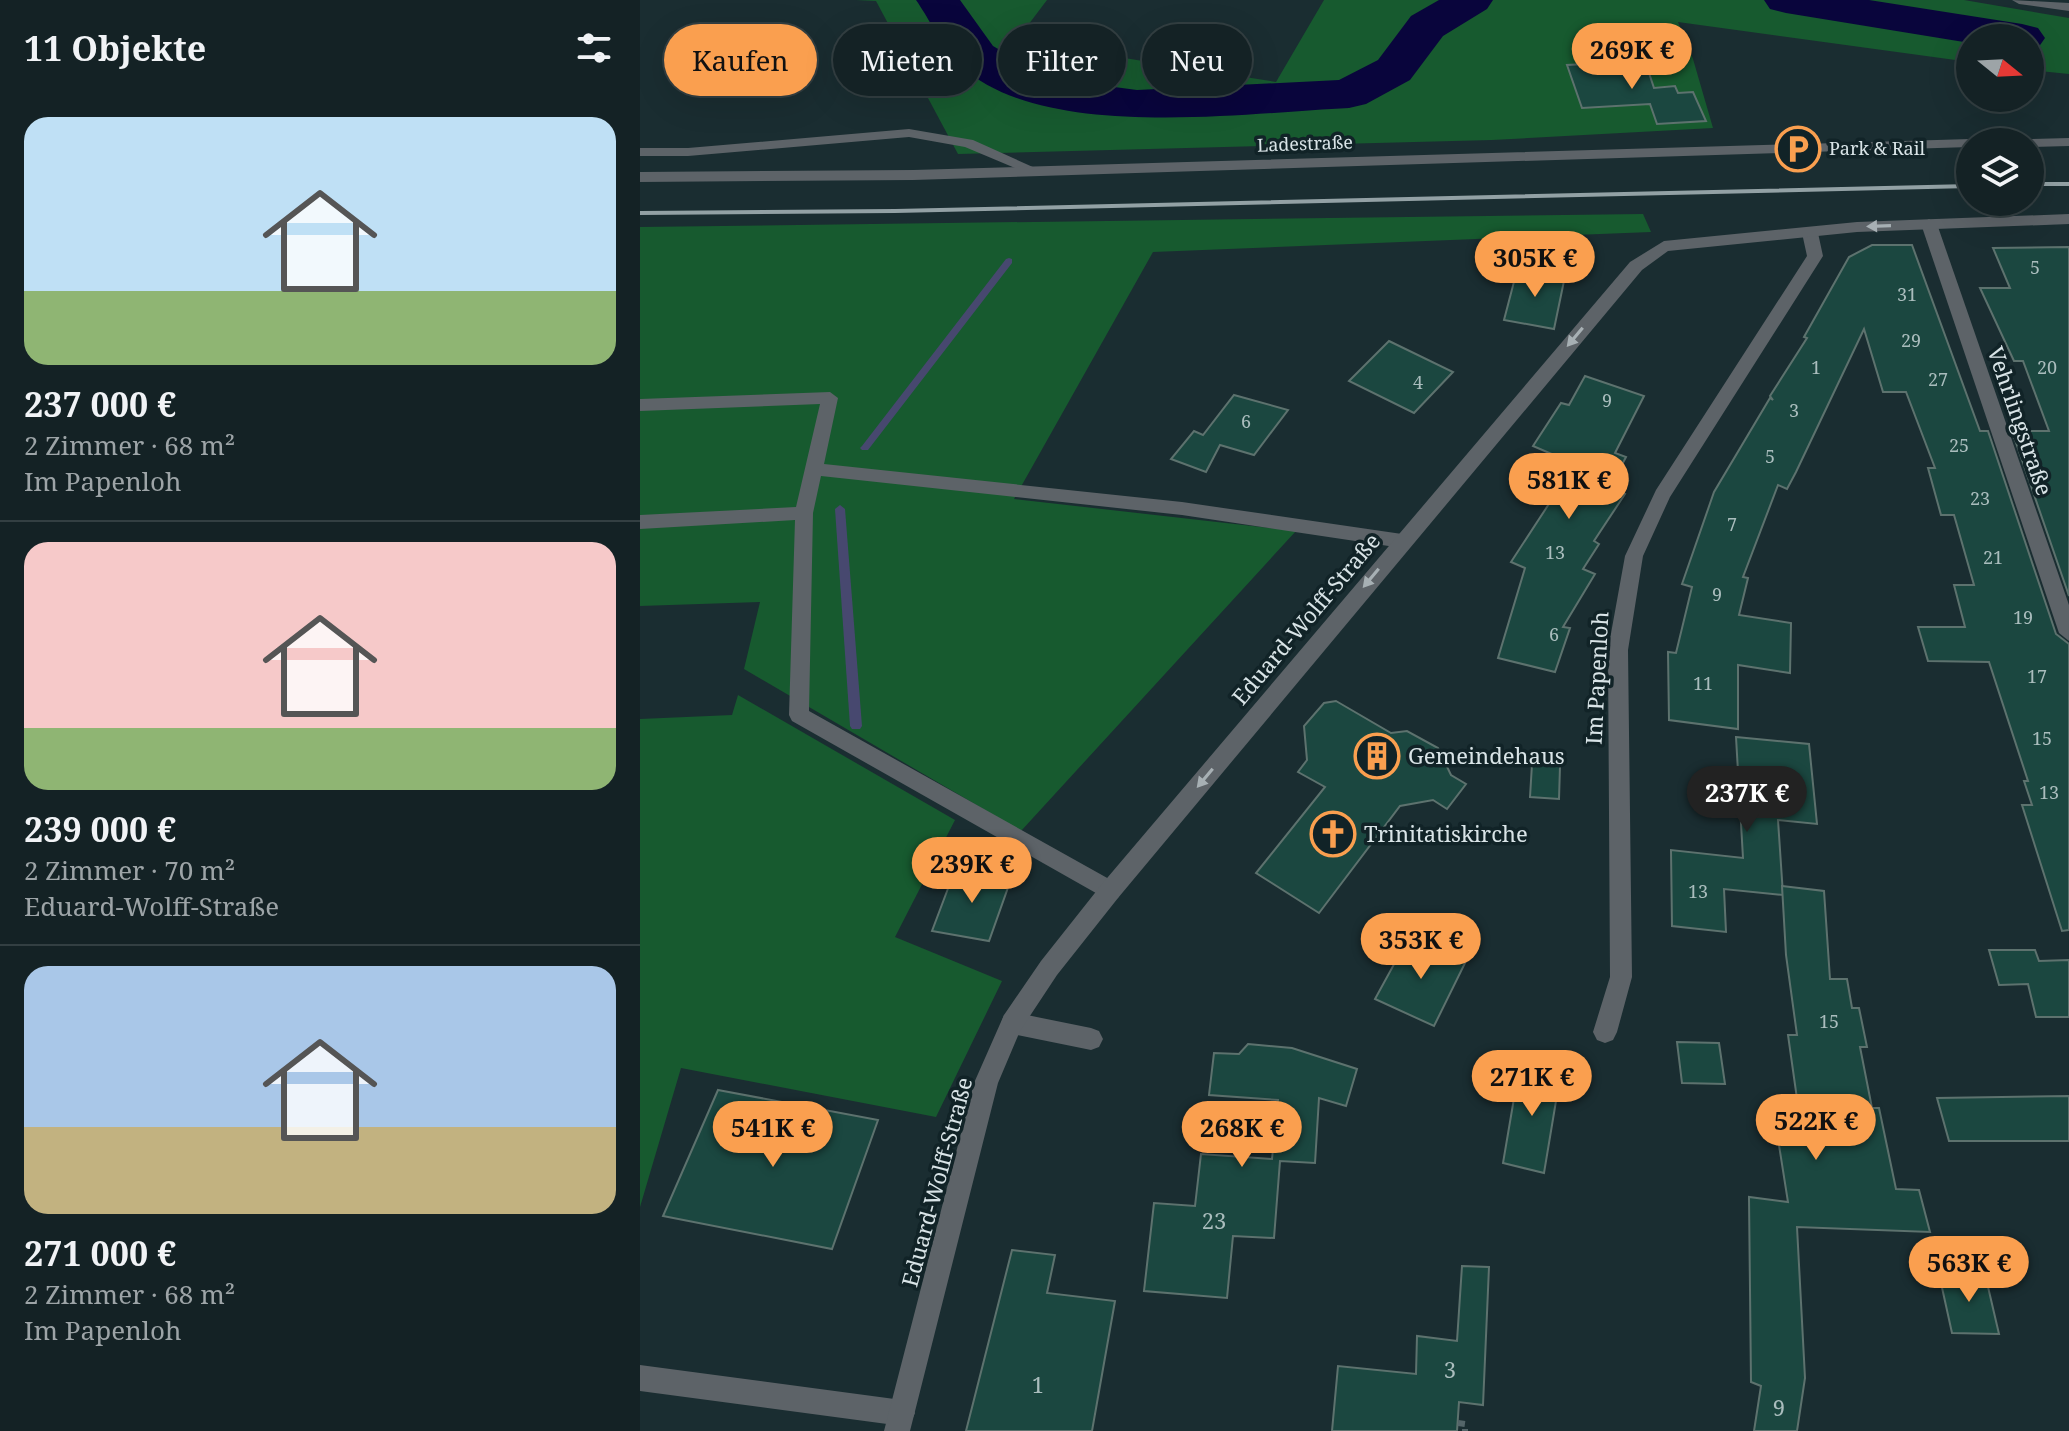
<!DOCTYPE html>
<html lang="de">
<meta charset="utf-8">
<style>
:root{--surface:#142225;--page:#1d2a2d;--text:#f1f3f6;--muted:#9da4a7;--line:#333f42;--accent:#fa9f4f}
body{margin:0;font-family:"Noto Serif",serif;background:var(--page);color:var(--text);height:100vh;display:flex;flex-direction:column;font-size:30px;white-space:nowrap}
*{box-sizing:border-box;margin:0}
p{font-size:26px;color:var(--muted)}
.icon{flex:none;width:44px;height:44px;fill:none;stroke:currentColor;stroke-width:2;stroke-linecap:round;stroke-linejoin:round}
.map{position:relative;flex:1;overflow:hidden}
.side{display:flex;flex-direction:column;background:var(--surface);width:640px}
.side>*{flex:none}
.hud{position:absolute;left:24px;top:24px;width:760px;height:72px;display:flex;gap:16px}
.needle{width:52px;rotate:108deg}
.fabs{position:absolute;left:1316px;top:24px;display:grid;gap:16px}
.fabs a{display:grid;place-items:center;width:88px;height:88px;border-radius:50%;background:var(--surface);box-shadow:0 8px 32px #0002,0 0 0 2px var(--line);font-size:40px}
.price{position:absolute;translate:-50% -68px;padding:0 18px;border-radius:28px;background:var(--accent);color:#111;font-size:26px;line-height:52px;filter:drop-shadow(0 2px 4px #0008)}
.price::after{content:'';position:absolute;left:50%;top:48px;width:24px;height:18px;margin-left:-12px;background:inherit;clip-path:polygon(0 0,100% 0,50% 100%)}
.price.on{background:#222;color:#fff}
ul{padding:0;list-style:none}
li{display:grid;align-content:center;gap:16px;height:424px;padding:0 24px}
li+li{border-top:2px solid var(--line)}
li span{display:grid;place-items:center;height:248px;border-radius:24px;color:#555}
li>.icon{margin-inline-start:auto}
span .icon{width:144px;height:144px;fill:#fffc;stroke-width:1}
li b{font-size:34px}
h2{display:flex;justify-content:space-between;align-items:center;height:96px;padding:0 24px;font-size:34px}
.pill{padding:0 28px;border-radius:36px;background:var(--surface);box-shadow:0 8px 32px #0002,0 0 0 2px var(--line);font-size:28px;line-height:72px}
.pill.on{background:var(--accent);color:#111}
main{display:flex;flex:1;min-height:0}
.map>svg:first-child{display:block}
.green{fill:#175a2f}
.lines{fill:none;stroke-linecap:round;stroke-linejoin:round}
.stream{fill:#47486f;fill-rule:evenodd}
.river{fill:#09053c;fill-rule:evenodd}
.building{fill:#1b4740;stroke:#5d726e;stroke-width:2}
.path{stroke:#546569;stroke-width:6;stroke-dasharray:7 5;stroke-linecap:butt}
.service{fill:#5d6368;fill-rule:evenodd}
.minor{fill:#5d6368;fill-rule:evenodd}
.tertiary{fill:#5d6368;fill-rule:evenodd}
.rail{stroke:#93a1a5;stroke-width:4}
.oneway{fill:#a7b0b4}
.labels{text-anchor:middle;stroke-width:7;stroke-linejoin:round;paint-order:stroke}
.far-street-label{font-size:18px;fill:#d9e4e7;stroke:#112327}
.far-poi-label{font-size:18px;fill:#d9e4e7;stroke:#112327;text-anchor:start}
.number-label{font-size:18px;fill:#aabdbd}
.street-label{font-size:22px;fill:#d9e4e7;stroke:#112327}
.poi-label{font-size:22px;fill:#d9e4e7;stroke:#112327;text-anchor:start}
.near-number-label{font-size:22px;fill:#aabdbd}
</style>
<main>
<section class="side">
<h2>11 Objekte<svg class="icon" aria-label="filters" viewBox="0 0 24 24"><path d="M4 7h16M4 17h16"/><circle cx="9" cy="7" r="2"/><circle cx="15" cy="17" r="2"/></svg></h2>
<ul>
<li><span style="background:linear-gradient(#bfe0f5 70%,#8fb573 0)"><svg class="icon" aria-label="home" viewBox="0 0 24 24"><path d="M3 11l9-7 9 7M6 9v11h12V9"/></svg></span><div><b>237 000 €</b><p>2 Zimmer · 68 m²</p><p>Im Papenloh</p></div></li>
<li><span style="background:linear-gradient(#f6c9c9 75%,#8fb573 0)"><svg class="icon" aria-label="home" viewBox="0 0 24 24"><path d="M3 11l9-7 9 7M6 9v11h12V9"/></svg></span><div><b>239 000 €</b><p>2 Zimmer · 70 m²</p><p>Eduard-Wolff-Straße</p></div></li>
<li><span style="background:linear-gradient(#a9c7e8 65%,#c2b280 0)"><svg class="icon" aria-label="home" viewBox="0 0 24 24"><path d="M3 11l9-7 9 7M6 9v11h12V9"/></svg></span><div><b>271 000 €</b><p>2 Zimmer · 68 m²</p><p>Im Papenloh</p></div></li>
</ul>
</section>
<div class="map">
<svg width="1429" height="1431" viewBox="0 0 1429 1431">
<rect width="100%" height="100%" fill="#1a2d31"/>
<g class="green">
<path d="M 216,0 L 407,0 L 376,41 L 636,82 L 684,0 L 1324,0 L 1429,18 L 1429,74 L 1390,70 L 1390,38 L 1330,38 L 1330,62 L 1038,22 L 1053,59 L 1073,128 L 852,140 L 318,154 L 236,1 Z"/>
<path d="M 1003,214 L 1011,232 L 513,252 L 374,499 L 656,531 L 381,831 L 104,669 L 120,602 L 0,606 L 0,227 Z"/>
<path d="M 98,695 L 315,820 L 255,937 L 362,981 L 296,1117 L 41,1068 L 0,1207 L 0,719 L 92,715 Z"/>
</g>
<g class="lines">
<g class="stream">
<path d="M 369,258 L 372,259 L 372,263 L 228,450 L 222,450 L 220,448 L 222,446 L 366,259 Z"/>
<path d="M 200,505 L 205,509 L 222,726 L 220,729 L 212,729 L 210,726 L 195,509 Z"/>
</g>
<g class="river">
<path d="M 276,0 L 320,0 L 353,46 L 407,78 L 497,90 L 699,80 L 738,60 L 771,16 L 799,0 L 853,0 L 847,9 L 803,36 L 770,80 L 726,104 L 709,108 C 603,113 403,142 321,66 C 303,49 290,20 276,0 Z"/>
<path d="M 1124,0 L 1229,0 L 1382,24 L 1398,28 L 1405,38 L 1398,48 L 1390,50 L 1390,38 L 1330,38 L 1330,43 L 1146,13 L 1130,9 Z"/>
</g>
</g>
<g class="building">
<path d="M 1005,61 L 1014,88 L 1035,86 L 1038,93 L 1053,92 L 1066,121 L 1017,124 L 1010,104 L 942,108 L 927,65 Z"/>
<path d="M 1232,245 L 1272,245 L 1340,431 L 1348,431 L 1416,634 L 1429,644 L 1429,930 L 1422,931 L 1382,805 L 1392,805 L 1384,781 L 1388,781 L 1349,662 L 1288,661 L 1278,627 L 1325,627 L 1314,585 L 1334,585 L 1314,515 L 1301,515 L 1288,468 L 1295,468 L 1266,392 L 1243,392 L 1224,329 L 1156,472 L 1147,489 L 1138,485 L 1103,577 L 1108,578 L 1099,615 L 1151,623 L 1150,673 L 1098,665 L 1098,729 L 1029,720 L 1028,652 L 1036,653 L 1052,587 L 1042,584 L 1074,492 L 1130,398 L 1133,400 L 1130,396 L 1167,338 L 1164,337 L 1209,257 Z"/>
<path d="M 1429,247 L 1429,596 L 1372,431 L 1409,431 L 1383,361 L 1374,361 L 1340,288 L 1370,288 L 1353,248 Z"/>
<path d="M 884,270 L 925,276 L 914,329 L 864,320 L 876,274 L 883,275 Z"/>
<path d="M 749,341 L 813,372 L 774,413 L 709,381 Z"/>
<path d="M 945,376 L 1004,396 L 975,453 L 986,457 L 976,476 L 988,481 L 981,492 L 985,494 L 954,541 L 959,544 L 943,569 L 955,574 L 923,627 L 930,628 L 915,672 L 858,658 L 885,568 L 871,562 L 935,464 L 893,446 L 921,403 L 929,405 Z"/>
<path d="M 594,395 L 648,410 L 614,455 L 580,445 L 566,472 L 531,459 L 554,431 L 563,435 Z"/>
<path d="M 696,701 L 751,733 L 767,731 L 798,748 L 811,775 L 826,784 L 807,809 L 793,800 L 760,806 L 679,913 L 616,873 L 685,787 L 658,772 L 667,760 L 664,726 L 684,703 Z"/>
<path d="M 1096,737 L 1169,744 L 1177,824 L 1138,820 L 1143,895 L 1084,889 L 1086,932 L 1032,926 L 1031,850 L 1103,858 Z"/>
<path d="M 892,764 L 920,766 L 919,799 L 890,797 Z"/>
<path d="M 315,870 L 371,879 L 349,941 L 292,931 Z"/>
<path d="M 1142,886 L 1184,891 L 1190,979 L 1207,979 L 1212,1008 L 1219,1008 L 1227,1047 L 1220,1047 L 1232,1108 L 1239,1108 L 1256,1189 L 1279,1190 L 1290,1232 L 1157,1227 L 1165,1378 L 1157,1431 L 1114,1431 L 1121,1386 L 1111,1382 L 1109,1197 L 1148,1202 L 1135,1120 L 1160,1120 L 1148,1035 L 1157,1035 L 1146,955 Z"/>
<path d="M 770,935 L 826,961 L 794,1026 L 735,999 Z"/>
<path d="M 1349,950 L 1395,950 L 1399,961 L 1429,960 L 1429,1017 L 1396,1017 L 1388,984 L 1359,985 Z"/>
<path d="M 1037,1042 L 1079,1043 L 1085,1084 L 1042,1083 Z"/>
<path d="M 608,1044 L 652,1048 L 717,1069 L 706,1106 L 679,1098 L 675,1163 L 640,1161 L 634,1238 L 593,1236 L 587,1298 L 504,1291 L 514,1203 L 555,1206 L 561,1154 L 632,1159 L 638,1100 L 569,1095 L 574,1053 L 599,1054 Z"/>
<path d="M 880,1063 L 921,1071 L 904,1173 L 863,1163 Z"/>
<path d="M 78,1090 L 238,1120 L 192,1249 L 23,1216 Z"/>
<path d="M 1429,1096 L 1429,1141 L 1309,1141 L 1297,1098 Z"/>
<path d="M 372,1250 L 415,1255 L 407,1293 L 475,1301 L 452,1431 L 326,1431 Z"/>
<path d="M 822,1266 L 849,1267 L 843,1405 L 819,1402 L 817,1431 L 692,1431 L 698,1366 L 776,1374 L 777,1336 L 817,1341 Z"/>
<path d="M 1299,1274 L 1345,1274 L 1359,1334 L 1312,1333 Z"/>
</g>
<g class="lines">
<path class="path" d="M 818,1423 L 825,1424 L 825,1431"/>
<g class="service">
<path d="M 269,129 L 333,140 L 404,172 L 402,175 L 392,175 L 325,147 L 269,137 L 48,156 L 0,156 L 0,148 L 48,148 Z"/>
<path d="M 190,392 L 198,398 L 184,464 L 542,502 L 762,534 L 771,541 L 762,548 L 542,515 L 181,476 L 173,513 L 169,711 L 478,884 L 481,891 L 478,898 L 470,901 L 152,721 L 149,715 L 155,520 L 0,529 L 0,515 L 156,507 L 180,404 L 0,411 L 0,399 Z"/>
<path d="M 372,1012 L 451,1028 L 459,1031 L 463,1039 L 459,1047 L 451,1050 L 372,1034 L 364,1031 L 361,1023 L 364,1015 Z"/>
<path d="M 0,1365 L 262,1400 L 271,1404 L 275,1413 L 271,1422 L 262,1426 L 0,1391 Z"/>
</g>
<g class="minor">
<path d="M 1372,0 L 1429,3 L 1429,11 L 1379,4 Z"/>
<path d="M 1429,138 L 1429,146 L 1390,147 L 1390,142 L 1383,142 L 1390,139 Z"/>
<path d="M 1330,139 L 1337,142 L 1330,142 L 1330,147 L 273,180 L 0,182 L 0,172 L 273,170 Z"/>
<path d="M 1289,219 L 1297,224 L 1429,605 L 1429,641 L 1419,633 L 1281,224 Z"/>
<path d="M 1170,228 L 1178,233 L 1183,256 L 1030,497 L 1003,556 L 988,650 L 992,977 L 977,1032 L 973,1040 L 965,1043 L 957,1040 L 953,1032 L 970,977 L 968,650 L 985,556 L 1016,490 L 1167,256 L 1162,233 Z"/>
</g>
<path class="tertiary" d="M 1429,214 L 1429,224 L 1217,232 L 1028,251 L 1002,270 L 478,898 L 417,975 L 380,1031 L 358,1083 L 270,1431 L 244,1431 L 334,1083 L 364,1015 L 401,961 L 462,884 L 990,262 L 1024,241 L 1217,222 Z"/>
<g class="rail">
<path d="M 1390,184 L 1429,184"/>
<path d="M 0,213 L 255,211 L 1330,186"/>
</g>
</g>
<defs><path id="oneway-solid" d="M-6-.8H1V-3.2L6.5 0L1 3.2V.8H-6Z" transform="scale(2)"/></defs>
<g class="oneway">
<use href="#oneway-solid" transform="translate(1239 226) rotate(178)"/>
<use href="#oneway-solid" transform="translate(935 337) rotate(130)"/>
<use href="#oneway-solid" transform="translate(731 578) rotate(130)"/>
<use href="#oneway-solid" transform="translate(565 778) rotate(130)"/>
</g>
<defs>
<g id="parking-ring" transform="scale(2.3)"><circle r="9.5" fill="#112327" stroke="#fa9f4f" stroke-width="1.5"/><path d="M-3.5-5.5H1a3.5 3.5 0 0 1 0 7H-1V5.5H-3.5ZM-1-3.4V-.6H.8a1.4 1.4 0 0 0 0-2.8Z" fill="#fa9f4f"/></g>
<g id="building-ring" transform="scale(2.3)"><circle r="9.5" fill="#112327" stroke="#fa9f4f" stroke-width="1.5"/><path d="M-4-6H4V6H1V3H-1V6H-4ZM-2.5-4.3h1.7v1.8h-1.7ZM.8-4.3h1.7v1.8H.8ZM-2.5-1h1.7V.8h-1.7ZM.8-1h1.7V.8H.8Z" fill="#fa9f4f"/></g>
<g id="church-ring" transform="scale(2.3)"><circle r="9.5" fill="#112327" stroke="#fa9f4f" stroke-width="1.5"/><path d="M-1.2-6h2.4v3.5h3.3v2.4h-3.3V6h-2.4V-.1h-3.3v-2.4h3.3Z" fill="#fa9f4f"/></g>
</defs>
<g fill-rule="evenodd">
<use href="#parking-ring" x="1158" y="149"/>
<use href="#building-ring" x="737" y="756"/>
<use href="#church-ring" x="693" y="834"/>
</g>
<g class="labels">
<g class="far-street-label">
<text transform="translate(665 144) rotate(-2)" y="6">Ladestraße</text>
</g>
<g class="far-poi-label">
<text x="1189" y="155">Park &amp; Rail</text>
</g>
<g class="number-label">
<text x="1395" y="274">5</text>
<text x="1267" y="301">31</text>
<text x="1271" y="347">29</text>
<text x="1176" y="374">1</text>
<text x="1407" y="374">20</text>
<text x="1298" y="386">27</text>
<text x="778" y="389">4</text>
<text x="967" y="407">9</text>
<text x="1154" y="417">3</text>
<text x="606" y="428">6</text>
<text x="1319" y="452">25</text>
<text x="1130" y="463">5</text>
<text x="1340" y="505">23</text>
<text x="1092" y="531">7</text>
<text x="915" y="559">13</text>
<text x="1353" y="564">21</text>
<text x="1077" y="601">9</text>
<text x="1383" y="624">19</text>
<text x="914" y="641">6</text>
<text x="1397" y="683">17</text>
<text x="1063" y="690">11</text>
<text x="1402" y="745">15</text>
<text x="1409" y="799">13</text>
<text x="1058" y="898">13</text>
<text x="1189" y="1028">15</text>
</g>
<g class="street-label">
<text transform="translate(1380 421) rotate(71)" y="8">Vehrlingstraße</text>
<text transform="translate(666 619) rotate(-50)" y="8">Eduard-Wolff-Straße</text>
<text transform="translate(957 678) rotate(-87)" y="8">Im Papenloh</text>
<text transform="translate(297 1182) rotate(-75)" y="8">Eduard-Wolff-Straße</text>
</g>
<g class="poi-label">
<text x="768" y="764">Gemeindehaus</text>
<text x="724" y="842">Trinitatiskirche</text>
</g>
<g class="near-number-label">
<text x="574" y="1229">23</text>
<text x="810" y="1378">3</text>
<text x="398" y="1393">1</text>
<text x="1139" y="1416">9</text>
</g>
</g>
</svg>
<div class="fabs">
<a><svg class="needle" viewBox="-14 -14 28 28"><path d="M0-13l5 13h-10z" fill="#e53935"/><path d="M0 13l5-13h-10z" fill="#9da4a7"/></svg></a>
<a><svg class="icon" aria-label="layers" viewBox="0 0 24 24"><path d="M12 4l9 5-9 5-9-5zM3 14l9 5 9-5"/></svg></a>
</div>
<b class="price" style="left:992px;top:91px">269K €</b>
<b class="price" style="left:895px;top:299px">305K €</b>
<b class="price" style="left:929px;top:521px">581K €</b>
<b class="price on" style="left:1107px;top:834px">237K €</b>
<b class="price" style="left:332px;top:905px">239K €</b>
<b class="price" style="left:781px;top:981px">353K €</b>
<b class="price" style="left:892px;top:1118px">271K €</b>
<b class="price" style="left:1176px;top:1162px">522K €</b>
<b class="price" style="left:133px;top:1169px">541K €</b>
<b class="price" style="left:602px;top:1169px">268K €</b>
<b class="price" style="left:1329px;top:1304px">563K €</b>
<div class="hud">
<a class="pill on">Kaufen</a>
<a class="pill">Mieten</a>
<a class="pill">Filter</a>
<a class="pill">Neu</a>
</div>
</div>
</main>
